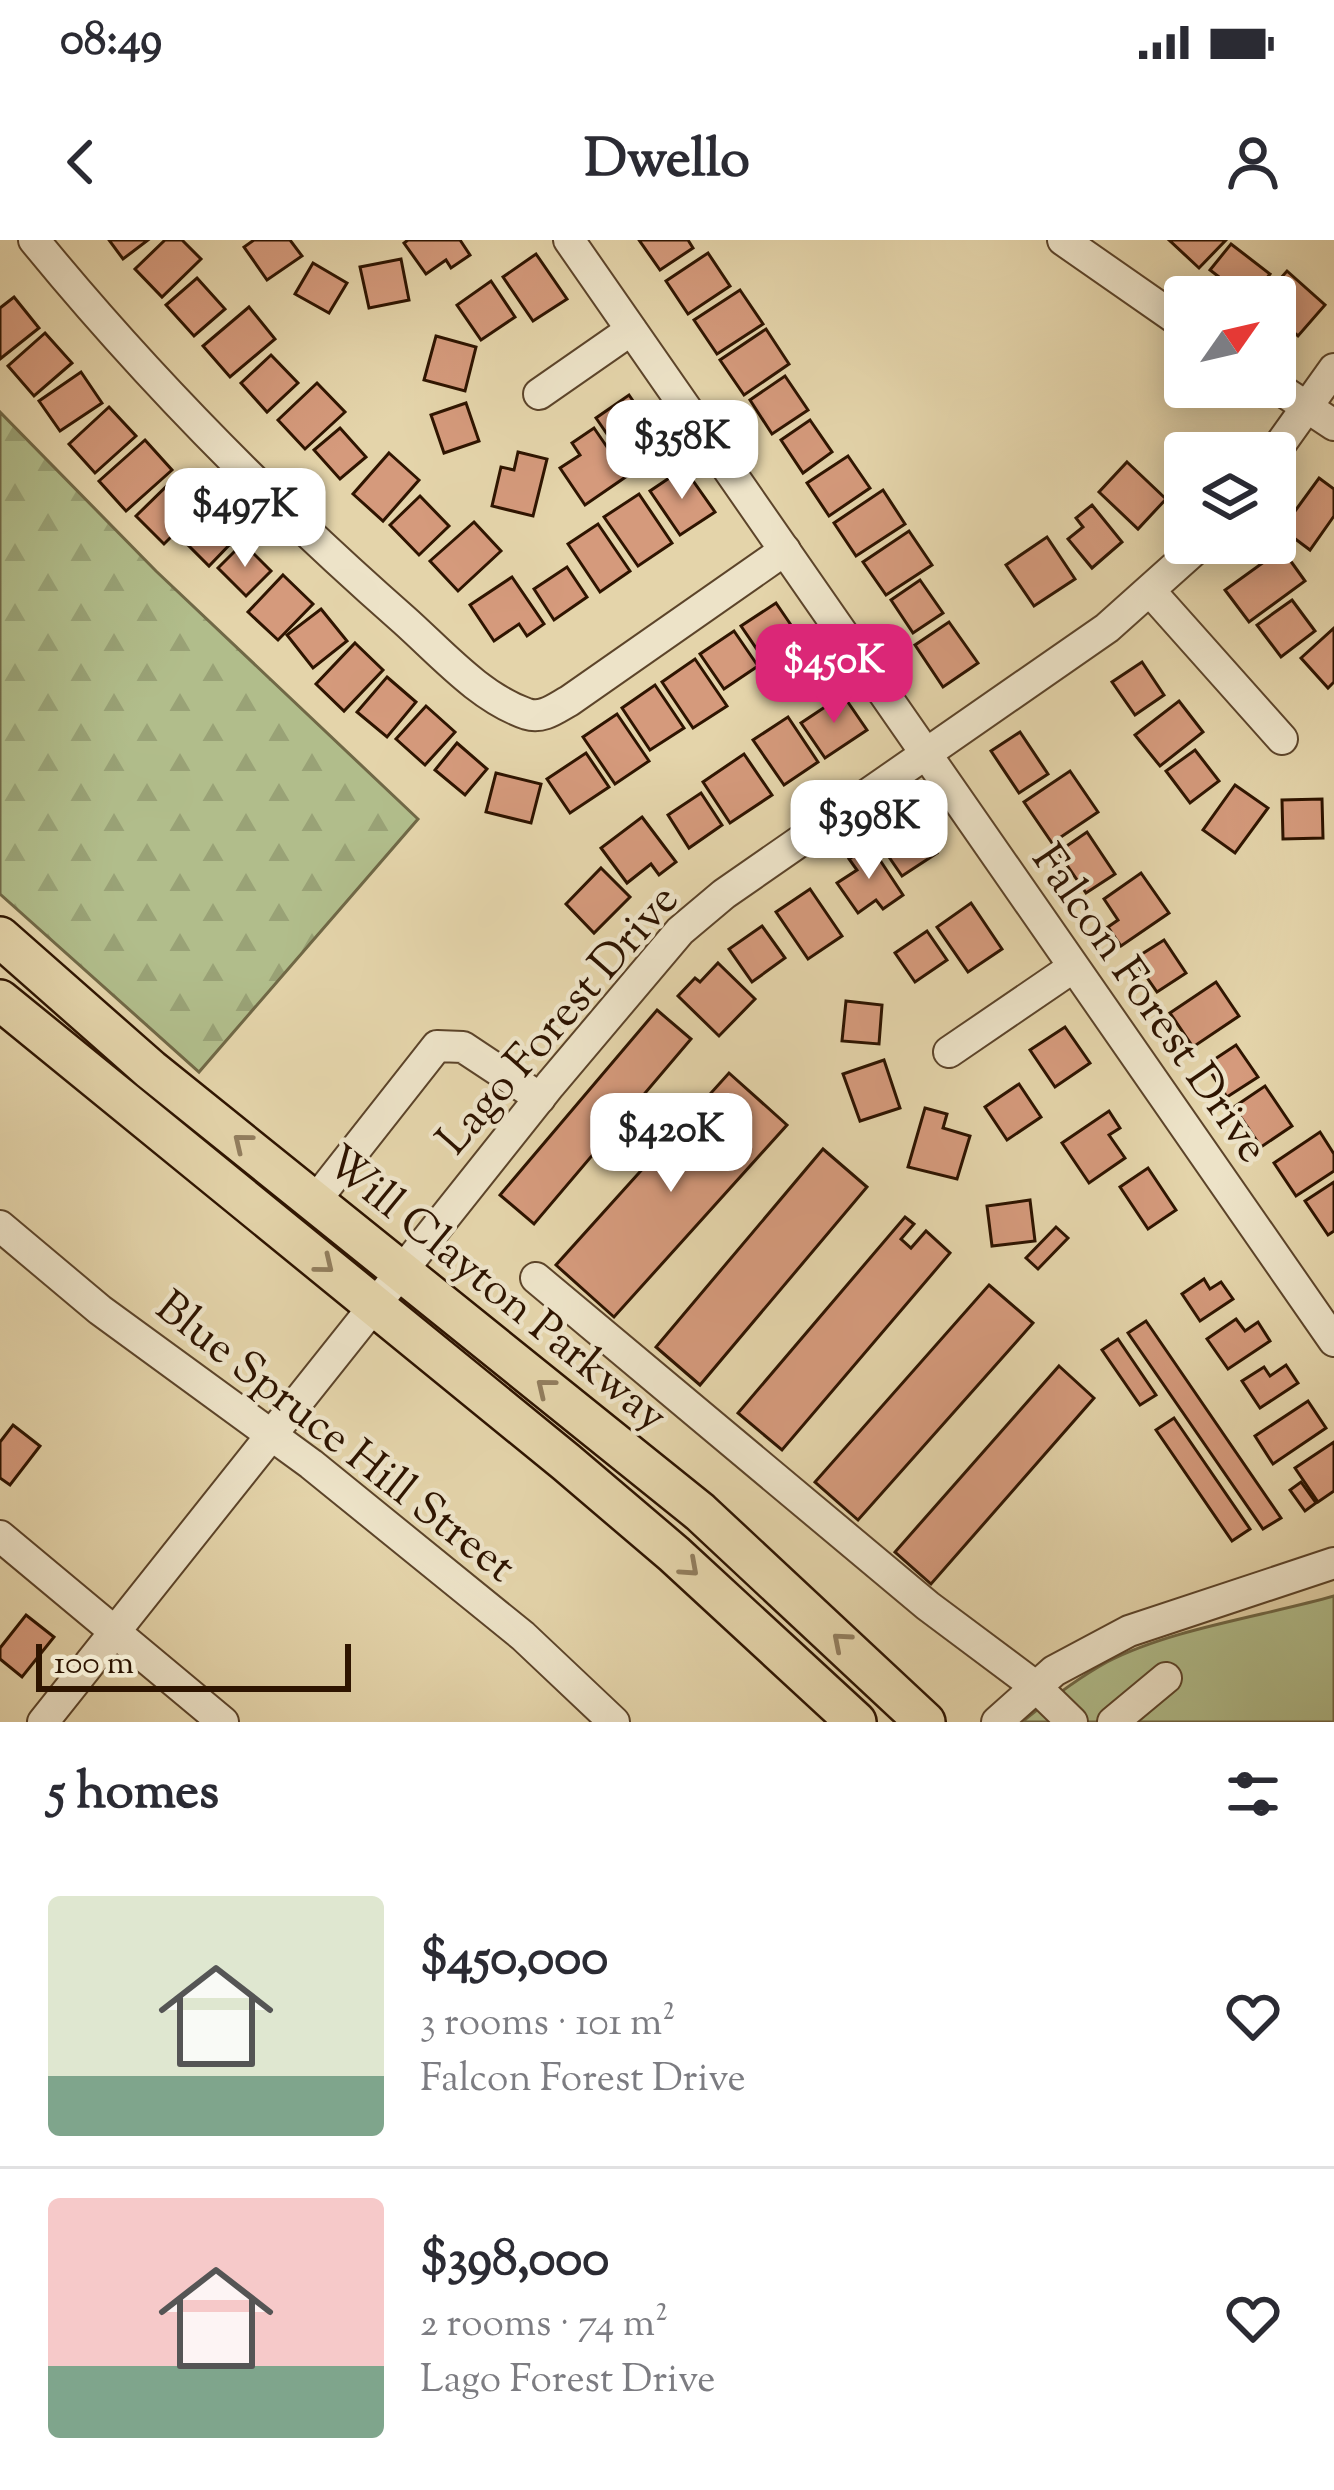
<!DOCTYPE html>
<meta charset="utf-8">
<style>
:root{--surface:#fff;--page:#f7f7f7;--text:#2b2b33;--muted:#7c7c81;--line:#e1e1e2;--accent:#db2777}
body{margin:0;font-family:"Sorts Mill Goudy",serif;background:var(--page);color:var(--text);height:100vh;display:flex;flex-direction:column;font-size:45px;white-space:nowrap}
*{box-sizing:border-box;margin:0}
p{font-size:39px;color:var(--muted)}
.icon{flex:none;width:66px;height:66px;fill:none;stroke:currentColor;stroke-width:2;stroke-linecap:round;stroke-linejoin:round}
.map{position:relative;height:1482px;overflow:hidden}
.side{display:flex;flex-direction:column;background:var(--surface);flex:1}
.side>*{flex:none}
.needle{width:78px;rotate:56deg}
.controls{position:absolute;left:1164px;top:36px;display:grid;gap:24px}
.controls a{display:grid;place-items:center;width:132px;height:132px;border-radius:12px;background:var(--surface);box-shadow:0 6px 30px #0003;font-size:60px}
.scale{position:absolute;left:36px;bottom:30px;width:315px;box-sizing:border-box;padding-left:12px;border:6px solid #2e1400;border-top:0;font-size:33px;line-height:42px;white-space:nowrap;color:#2e1400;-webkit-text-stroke:9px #ede3c8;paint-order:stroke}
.price{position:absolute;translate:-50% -102px;padding:0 27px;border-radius:24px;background:#fff;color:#222;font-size:39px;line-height:78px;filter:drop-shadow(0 3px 6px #0008)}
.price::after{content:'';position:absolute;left:50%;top:72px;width:36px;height:27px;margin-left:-18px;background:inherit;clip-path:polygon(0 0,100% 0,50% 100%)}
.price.current{background:var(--accent);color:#fff}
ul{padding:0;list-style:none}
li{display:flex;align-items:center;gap:36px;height:300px;padding:0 48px}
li+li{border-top:3px solid var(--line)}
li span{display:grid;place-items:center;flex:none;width:336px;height:240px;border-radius:12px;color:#555}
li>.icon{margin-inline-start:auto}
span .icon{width:144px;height:144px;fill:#fffc;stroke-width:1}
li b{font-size:51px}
h2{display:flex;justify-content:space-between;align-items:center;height:144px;padding:0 48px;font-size:51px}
.status{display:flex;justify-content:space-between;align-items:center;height:84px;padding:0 60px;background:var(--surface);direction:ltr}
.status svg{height:33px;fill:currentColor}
header{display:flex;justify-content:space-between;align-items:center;height:156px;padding:0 48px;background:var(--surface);font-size:54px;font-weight:700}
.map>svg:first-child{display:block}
.grass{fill:#b1bd8b;stroke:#706846;stroke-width:3}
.forest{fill:url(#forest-firs);stroke:#706846;stroke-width:3}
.building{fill:#d59a7c;stroke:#2e1400;stroke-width:3}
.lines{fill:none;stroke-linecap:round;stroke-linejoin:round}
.minor-casing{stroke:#5c442a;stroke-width:34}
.major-casing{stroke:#2e1400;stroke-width:44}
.minor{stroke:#ede3c8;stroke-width:30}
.major{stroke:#e4d4aa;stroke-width:39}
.oneway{stroke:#927e5e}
.labels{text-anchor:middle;stroke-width:9;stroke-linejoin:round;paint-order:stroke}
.street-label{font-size:45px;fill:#2e1400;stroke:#ede3c8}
</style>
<div class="status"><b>08:49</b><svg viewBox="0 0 49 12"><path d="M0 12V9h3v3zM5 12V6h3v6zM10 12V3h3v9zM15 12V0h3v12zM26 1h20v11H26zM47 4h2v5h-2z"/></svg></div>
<header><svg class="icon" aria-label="back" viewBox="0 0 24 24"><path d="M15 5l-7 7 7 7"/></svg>Dwello<svg class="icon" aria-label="person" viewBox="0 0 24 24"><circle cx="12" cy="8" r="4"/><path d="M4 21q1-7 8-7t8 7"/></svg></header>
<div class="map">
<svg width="1334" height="1482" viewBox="0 0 1334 1482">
<defs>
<pattern id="forest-firs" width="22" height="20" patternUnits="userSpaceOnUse" patternTransform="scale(3)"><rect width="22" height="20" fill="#b1bd8b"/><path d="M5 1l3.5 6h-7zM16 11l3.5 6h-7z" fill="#99a276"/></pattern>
</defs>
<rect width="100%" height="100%" fill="#e4d4aa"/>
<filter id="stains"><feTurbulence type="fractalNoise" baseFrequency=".00167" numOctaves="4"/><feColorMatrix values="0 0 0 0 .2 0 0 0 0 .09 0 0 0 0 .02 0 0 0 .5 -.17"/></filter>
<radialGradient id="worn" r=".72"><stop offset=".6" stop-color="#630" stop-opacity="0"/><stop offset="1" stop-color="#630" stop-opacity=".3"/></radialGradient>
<path class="grass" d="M 1334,1356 L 1334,1482 L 1022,1482 C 1049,1460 1076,1439 1107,1422 C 1170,1389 1264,1376 1334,1356 Z"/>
<path class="forest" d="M 0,172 L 156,331 L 418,579 L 199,832 L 0,654 Z"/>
<g class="building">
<path d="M 109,0 L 148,0 L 123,19 Z"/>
<path d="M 165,0 L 182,0 L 201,19 L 162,57 L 135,29 Z"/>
<path d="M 254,0 L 290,0 L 302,16 L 267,40 L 244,7 Z"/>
<path d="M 408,0 L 460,0 L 470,15 L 451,28 L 446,20 L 426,34 L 404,3 Z"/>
<path d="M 639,0 L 688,0 L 693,8 L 660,30 Z"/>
<path d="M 1169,0 L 1226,0 L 1199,28 Z"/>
<path d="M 1231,4 L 1270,34 L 1252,57 L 1245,57 L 1210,30 Z"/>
<path d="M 708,13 L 730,46 L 688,74 L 666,41 Z"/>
<path d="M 536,14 L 567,59 L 533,81 L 503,37 Z"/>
<path d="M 401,19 L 409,60 L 369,68 L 360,27 Z"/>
<path d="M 313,23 L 347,43 L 329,73 L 295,54 Z"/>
<path d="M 1287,31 L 1325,65 L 1298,96 L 1275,76 L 1275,57 L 1264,57 Z"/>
<path d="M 197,38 L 225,69 L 194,96 L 166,65 Z"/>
<path d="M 491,41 L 515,77 L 481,100 L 457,65 Z"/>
<path d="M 740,50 L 763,84 L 717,114 L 694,80 Z"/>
<path d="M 14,57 L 39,88 L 0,119 L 0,68 Z"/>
<path d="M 249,67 L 275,99 L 230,137 L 203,106 Z"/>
<path d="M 766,89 L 789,124 L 744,155 L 720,120 Z"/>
<path d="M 45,93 L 72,123 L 34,156 L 8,126 Z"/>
<path d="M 436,96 L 476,107 L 465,151 L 424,140 Z"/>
<path d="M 271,115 L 298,143 L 267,172 L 241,143 Z"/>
<path d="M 81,132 L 102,163 L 60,191 L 39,161 Z"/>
<path d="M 785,136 L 808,170 L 772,194 L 750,160 Z"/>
<path d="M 317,143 L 345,172 L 305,209 L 278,180 Z"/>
<path d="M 629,155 L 651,187 L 618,210 L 596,178 Z"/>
<path d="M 466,163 L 479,201 L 444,213 L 431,175 Z"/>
<path d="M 109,167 L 136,196 L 95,233 L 69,204 Z"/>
<path d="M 810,180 L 832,212 L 803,233 L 781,200 Z"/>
<path d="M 340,188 L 366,217 L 340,239 L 314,210 Z"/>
<path d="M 594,188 L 627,236 L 585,265 L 560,228 L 580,215 L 572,203 Z"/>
<path d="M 145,200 L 172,230 L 126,271 L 99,241 Z"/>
<path d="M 518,212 L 547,219 L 533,276 L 492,266 L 501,227 L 514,230 Z"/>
<path d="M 389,213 L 419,240 L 383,281 L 353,254 Z"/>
<path d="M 848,216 L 870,248 L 829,276 L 807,243 Z"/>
<path d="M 1127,222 L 1166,259 L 1138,289 L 1099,252 Z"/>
<path d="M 684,228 L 715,272 L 680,295 L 650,251 Z"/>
<path d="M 177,236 L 204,264 L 164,304 L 136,276 Z"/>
<path d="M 1319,238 L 1334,249 L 1334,276 L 1310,310 L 1282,289 Z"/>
<path d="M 883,250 L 905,284 L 856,316 L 834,283 Z"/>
<path d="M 639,254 L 672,303 L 638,326 L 604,277 Z"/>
<path d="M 420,256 L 449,286 L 419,315 L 390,285 Z"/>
<path d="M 1092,265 L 1122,302 L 1092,328 L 1068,299 L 1083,287 L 1076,278 Z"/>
<path d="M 207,271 L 235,299 L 209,326 L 180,297 Z"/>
<path d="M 474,282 L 501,311 L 458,351 L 430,321 Z"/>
<path d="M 598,284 L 630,331 L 600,352 L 568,304 Z"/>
<path d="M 909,291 L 932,325 L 886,355 L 863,322 Z"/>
<path d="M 1047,297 L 1075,339 L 1034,366 L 1006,325 Z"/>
<path d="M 243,303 L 271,331 L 246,356 L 218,328 Z"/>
<path d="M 1282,309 L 1305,341 L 1249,382 L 1225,350 Z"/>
<path d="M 567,327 L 587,357 L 554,380 L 534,349 Z"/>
<path d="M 283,335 L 313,364 L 278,400 L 248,372 Z"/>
<path d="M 512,337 L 544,384 L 527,396 L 519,384 L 494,401 L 470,365 Z"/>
<path d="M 920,340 L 943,373 L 913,393 L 891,360 Z"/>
<path d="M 1292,360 L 1315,391 L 1281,417 L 1257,385 Z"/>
<path d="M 776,363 L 806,407 L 771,430 L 741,386 Z"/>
<path d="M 321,369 L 347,401 L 313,428 L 287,395 Z"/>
<path d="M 949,382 L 978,423 L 943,447 L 915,405 Z"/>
<path d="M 1334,388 L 1334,442 L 1328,448 L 1301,418 Z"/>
<path d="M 734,391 L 758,426 L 724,449 L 700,414 Z"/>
<path d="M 355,403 L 383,430 L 344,471 L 316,444 Z"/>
<path d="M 695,419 L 727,466 L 693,488 L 662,442 Z"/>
<path d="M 1142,422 L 1164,455 L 1135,475 L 1112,442 Z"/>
<path d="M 387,437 L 416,462 L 387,497 L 357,472 Z"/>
<path d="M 655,445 L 684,488 L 650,510 L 622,468 Z"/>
<path d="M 843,455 L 867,490 L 825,518 L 801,483 Z"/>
<path d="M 1179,461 L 1203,492 L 1160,526 L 1135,495 Z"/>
<path d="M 426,466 L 455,492 L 425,525 L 396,499 Z"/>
<path d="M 617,474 L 649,521 L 615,544 L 583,497 Z"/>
<path d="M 788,477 L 818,522 L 784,545 L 753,500 Z"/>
<path d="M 1020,492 L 1048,534 L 1019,553 L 991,511 Z"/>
<path d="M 457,503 L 487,529 L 465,555 L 435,530 Z"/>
<path d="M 1195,510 L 1219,541 L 1190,563 L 1166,531 Z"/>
<path d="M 586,513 L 609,547 L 570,573 L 547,539 Z"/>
<path d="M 744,514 L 772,555 L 730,583 L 703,542 Z"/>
<path d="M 1070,531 L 1098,572 L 1052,603 L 1024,562 Z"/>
<path d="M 496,533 L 541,544 L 531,583 L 486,572 Z"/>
<path d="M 1235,545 L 1268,568 L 1235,613 L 1203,590 Z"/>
<path d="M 701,553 L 722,585 L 689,608 L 668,575 Z"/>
<path d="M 1322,559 L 1323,598 L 1283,599 L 1282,560 Z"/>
<path d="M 642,577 L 676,622 L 659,635 L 651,624 L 627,643 L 601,608 Z"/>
<path d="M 913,578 L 937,613 L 902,636 L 878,601 Z"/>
<path d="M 1087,592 L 1115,634 L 1086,653 L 1058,612 Z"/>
<path d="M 870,605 L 903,655 L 883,669 L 876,660 L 858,673 L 837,643 L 857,630 L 849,619 Z"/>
<path d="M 601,628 L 630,657 L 594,693 L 566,664 Z"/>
<path d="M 1141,633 L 1169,673 L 1121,706 L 1108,687 L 1118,680 L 1104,659 Z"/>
<path d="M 810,649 L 842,696 L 808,719 L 776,672 Z"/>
<path d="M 971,663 L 1002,709 L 968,732 L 937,687 Z"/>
<path d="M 762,686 L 785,718 L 752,742 L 729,709 Z"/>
<path d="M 927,691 L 947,720 L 915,742 L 895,713 Z"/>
<path d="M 1164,700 L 1186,733 L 1157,752 L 1134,719 Z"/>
<path d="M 718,723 L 755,759 L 719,796 L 678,756 L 695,738 L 700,742 Z"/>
<path d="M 1216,742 L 1239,776 L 1193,807 L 1170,773 Z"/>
<path d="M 846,761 L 882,765 L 879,804 L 842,801 Z"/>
<path d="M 657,770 L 691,799 L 534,984 L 500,955 Z"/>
<path d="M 1065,787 L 1090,823 L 1055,847 L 1030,810 Z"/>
<path d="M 1236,805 L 1258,837 L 1227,857 L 1206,825 Z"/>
<path d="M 884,820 L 900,868 L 860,881 L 843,834 Z"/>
<path d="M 729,833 L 787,885 L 614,1077 L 556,1025 Z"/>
<path d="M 1019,844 L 1041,877 L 1007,900 L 985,867 Z"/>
<path d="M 1265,846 L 1292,886 L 1261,907 L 1234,867 Z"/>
<path d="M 925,868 L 947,874 L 943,888 L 970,896 L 957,939 L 908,927 Z"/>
<path d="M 1109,871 L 1120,888 L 1109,895 L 1125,918 L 1089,943 L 1062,903 Z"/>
<path d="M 1320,892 L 1334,914 L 1334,931 L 1296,956 L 1274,923 Z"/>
<path d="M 823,909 L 867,947 L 700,1145 L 656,1107 Z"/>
<path d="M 1148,928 L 1176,970 L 1148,989 L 1120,947 Z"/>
<path d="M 1334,942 L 1334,991 L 1328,995 L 1305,961 Z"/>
<path d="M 1030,960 L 1035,1001 L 992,1006 L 987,966 Z"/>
<path d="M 905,977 L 914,984 L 901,999 L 911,1008 L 926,991 L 950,1013 L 782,1210 L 738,1173 Z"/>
<path d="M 1056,987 L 1068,998 L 1038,1029 L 1026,1018 Z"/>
<path d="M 1204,1039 L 1210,1049 L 1221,1042 L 1233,1059 L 1200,1081 L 1182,1054 Z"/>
<path d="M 989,1045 L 1033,1083 L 858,1280 L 815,1242 Z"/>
<path d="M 1236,1079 L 1245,1091 L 1258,1082 L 1270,1101 L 1228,1129 L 1207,1099 Z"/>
<path d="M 1146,1081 L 1281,1278 L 1263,1289 L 1128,1093 Z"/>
<path d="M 1118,1099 L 1156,1155 L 1140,1165 L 1102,1110 Z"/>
<path d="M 1286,1125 L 1298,1143 L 1260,1168 L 1242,1141 L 1264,1127 L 1270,1136 Z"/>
<path d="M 1059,1126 L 1094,1158 L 931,1344 L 895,1312 Z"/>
<path d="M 1308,1161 L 1326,1188 L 1273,1224 L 1255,1196 Z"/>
<path d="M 1174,1178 L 1250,1289 L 1232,1301 L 1156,1190 Z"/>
<path d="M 13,1185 L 40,1206 L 10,1245 L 0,1238 L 0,1202 Z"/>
<path d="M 1334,1202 L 1334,1251 L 1318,1262 L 1295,1228 Z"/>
<path d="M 1301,1242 L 1316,1263 L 1305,1271 L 1290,1250 Z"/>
<path d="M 26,1375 L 54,1397 L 22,1437 L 0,1419 L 0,1408 Z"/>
</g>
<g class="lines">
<g class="minor-casing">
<g id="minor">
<path d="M 34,0 C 146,137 271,263 404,380 C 441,413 480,458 527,474 C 543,479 556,468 569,461 L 785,310"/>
<path d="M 569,0 L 1334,1101"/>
<path d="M 1063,0 L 1185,85"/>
<path d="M 1275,146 L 1334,185"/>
<path d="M 539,154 L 631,90"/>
<path d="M 1274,213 L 1334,129"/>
<path d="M 1151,352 L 1282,499"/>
<path d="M 949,812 L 1072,728"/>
<path d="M 315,961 L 437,806 L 463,807 L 540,858"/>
<path d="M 0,986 L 100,1070 L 311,1224 L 523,1396 L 614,1482"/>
<path d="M 536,1038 L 928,1366 L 1035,1446 L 1072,1482"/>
<path d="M 0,1296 L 223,1482"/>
<path d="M 43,1482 L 550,845 L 680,691 L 724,654 L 1107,388 L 1202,303"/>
<path d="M 997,1482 L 1054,1431 L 1129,1391 L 1334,1323"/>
<path d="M 1113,1482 L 1166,1438"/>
</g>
</g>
<g class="major-casing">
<g id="major">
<path d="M 0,697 L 151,830 L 700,1272 L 925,1482"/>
<path d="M 0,760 L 566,1222 L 674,1314 L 856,1482"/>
</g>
</g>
<use href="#minor" class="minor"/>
<use href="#major" class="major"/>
</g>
<defs><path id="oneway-chevron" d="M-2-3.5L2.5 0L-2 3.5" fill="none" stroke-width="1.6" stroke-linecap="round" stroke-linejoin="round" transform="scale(3)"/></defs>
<g class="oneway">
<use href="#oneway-chevron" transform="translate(242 902) rotate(-141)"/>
<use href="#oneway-chevron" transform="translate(325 1025) rotate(39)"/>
<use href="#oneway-chevron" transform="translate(545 1147) rotate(-141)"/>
<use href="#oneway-chevron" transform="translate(690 1328) rotate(42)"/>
<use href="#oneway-chevron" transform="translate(841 1401) rotate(-139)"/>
</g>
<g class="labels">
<g class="street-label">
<text transform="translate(1152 762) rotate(55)" y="16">Falcon Forest Drive</text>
<text transform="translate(556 778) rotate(-49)" y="16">Lago Forest Drive</text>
<text transform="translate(498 1047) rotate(39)" y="16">Will Clayton Parkway</text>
<text transform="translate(337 1195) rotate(38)" y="16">Blue Spruce Hill Street</text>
</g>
</g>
<rect width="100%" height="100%" filter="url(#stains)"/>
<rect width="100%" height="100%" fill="url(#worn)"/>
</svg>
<div class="controls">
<a><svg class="needle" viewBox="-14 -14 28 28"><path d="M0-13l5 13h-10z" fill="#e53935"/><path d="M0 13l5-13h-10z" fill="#7c7c81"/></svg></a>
<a><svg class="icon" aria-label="layers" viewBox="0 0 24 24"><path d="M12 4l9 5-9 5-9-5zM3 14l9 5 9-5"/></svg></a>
</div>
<div class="scale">100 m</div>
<b class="price" style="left:682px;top:262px">$358K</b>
<b class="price" style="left:245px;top:330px">$497K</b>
<b class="price current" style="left:834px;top:486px">$450K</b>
<b class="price" style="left:869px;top:642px">$398K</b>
<b class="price" style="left:671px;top:955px">$420K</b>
</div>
<section class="side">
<h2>5 homes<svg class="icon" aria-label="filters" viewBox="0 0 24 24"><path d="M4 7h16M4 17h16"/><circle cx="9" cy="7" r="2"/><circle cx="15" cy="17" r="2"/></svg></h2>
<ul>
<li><span style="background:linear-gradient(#dfe7d0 75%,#7fa58c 0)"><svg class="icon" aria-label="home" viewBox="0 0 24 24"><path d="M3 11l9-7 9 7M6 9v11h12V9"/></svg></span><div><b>$450,000</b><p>3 rooms · 101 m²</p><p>Falcon Forest Drive</p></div><svg class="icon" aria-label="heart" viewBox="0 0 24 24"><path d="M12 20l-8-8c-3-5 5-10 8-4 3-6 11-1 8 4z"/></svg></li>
<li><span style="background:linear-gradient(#f6c9c9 70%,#7fa58c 0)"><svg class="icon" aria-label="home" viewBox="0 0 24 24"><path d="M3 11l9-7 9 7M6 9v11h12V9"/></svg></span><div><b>$398,000</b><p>2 rooms · 74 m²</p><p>Lago Forest Drive</p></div><svg class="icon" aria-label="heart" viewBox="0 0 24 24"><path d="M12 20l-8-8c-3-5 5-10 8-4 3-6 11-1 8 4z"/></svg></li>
</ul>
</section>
